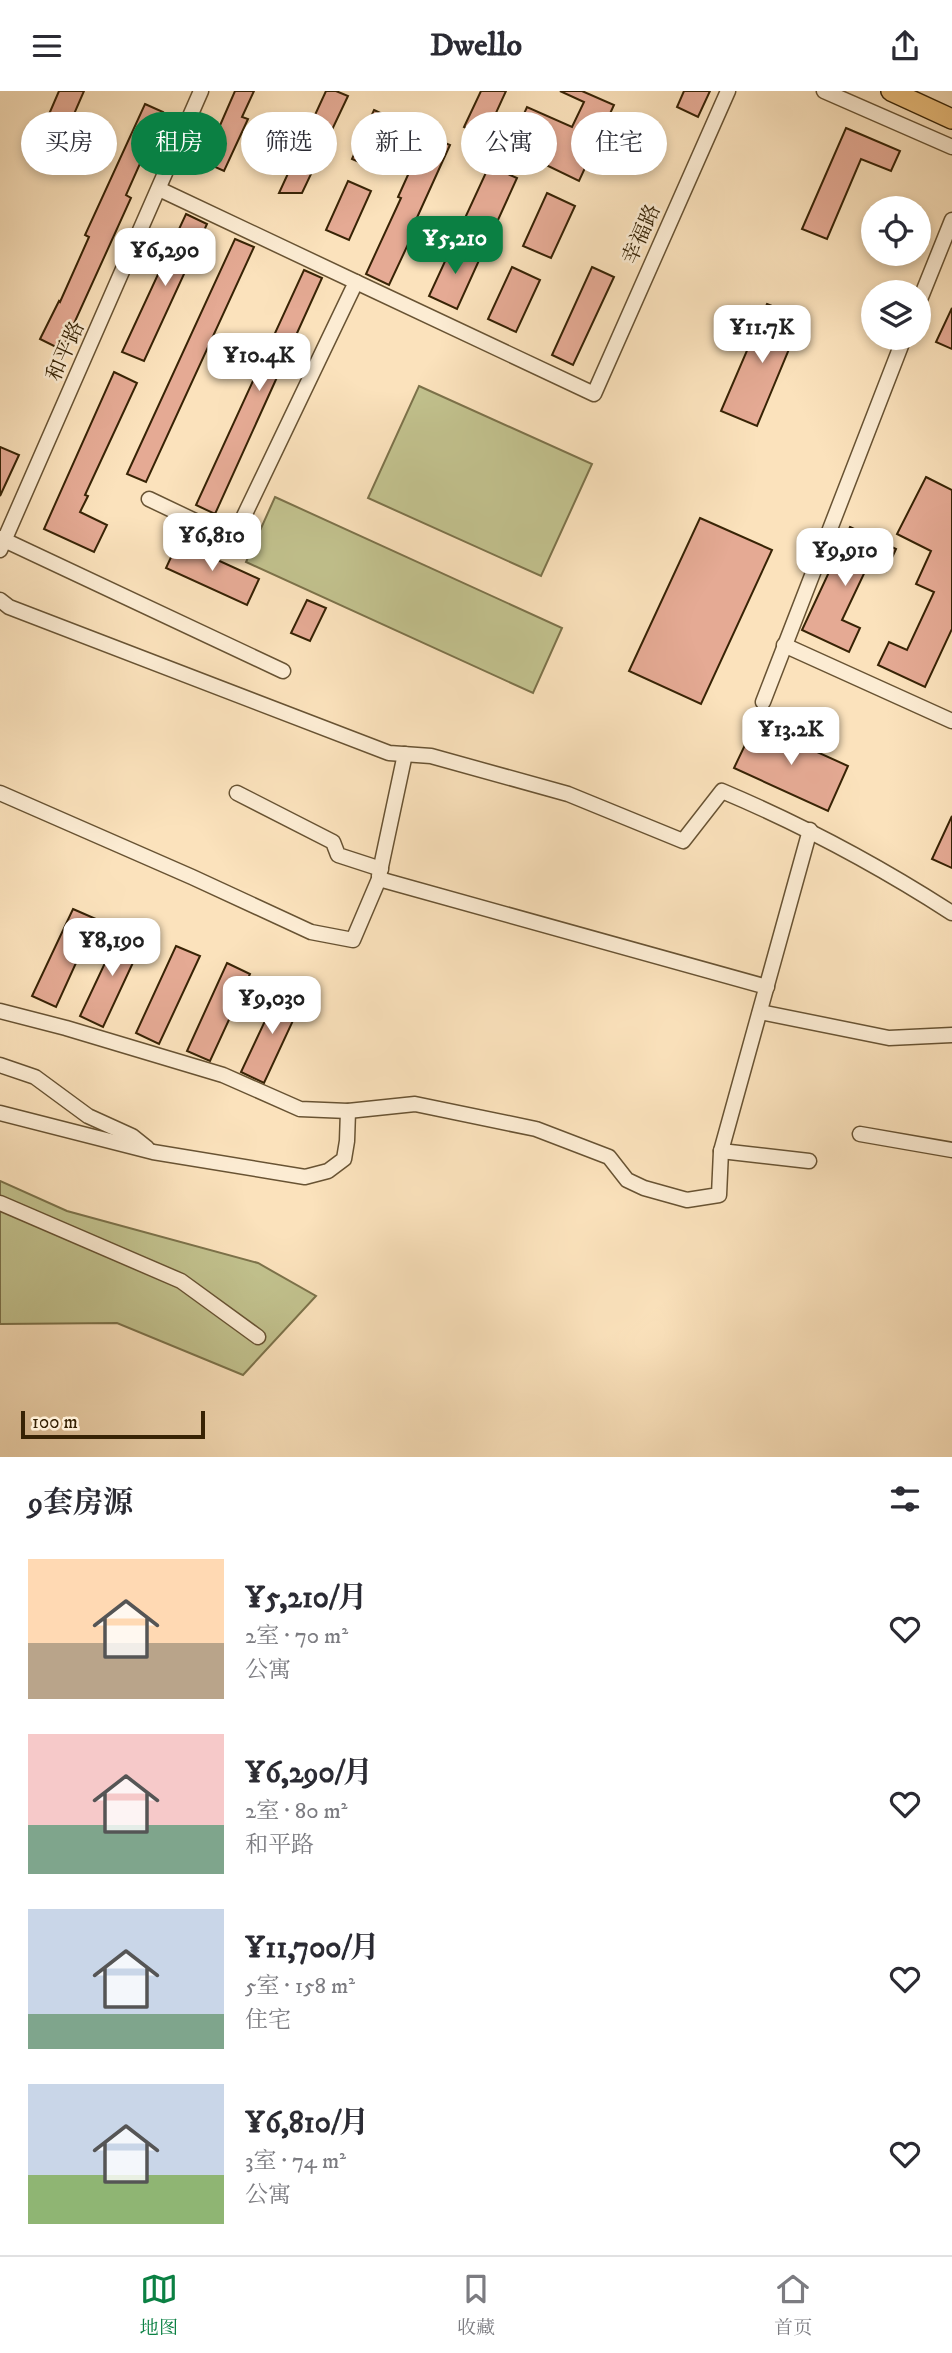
<!DOCTYPE html>
<html lang="zh">
<meta charset="utf-8">
<style>
:root{--surface:#fff;--page:#f7f7f7;--text:#2b2b33;--muted:#7c7c81;--line:#e1e1e2;--accent:#0b8043}
body{margin:0;font-family:"IM FELL DW Pica","Noto Serif SC",serif;background:var(--page);color:var(--text);height:100vh;display:flex;flex-direction:column;font-size:26px;white-space:nowrap}
*{box-sizing:border-box;margin:0}
p{font-size:23px;color:var(--muted)}
.icon{flex:none;width:38px;height:38px;fill:none;stroke:currentColor;stroke-width:2;stroke-linecap:round;stroke-linejoin:round}
.map{position:relative;height:1366px;overflow:hidden}
.side{display:flex;flex-direction:column;background:var(--surface);flex:1}
.side>*{flex:none}
.banner{position:absolute;left:21px;top:21px;width:910px;height:63px;display:flex;gap:14px}
.buttons{position:absolute;left:861px;top:105px;display:grid;gap:14px}
.buttons a{display:grid;place-items:center;width:70px;height:70px;border-radius:50%;background:var(--surface);box-shadow:0 4px 10px #0003;font-size:35px}
.scale{position:absolute;left:21px;bottom:18px;width:184px;box-sizing:border-box;padding-left:7px;border:4px solid #372305;border-top:0;font-size:19px;line-height:24px;white-space:nowrap;color:#372305;-webkit-text-stroke:5px #fcecd3;paint-order:stroke}
.price{position:absolute;translate:-50% -60px;padding:0 16px;border-radius:14px;background:#fff;color:#222;font-size:23px;line-height:46px;filter:drop-shadow(0 2px 4px #0008)}
.price::after{content:'';position:absolute;left:50%;top:42px;width:21px;height:16px;margin-left:-10px;background:inherit;clip-path:polygon(0 0,100% 0,50% 100%)}
.price.current{background:var(--accent);color:#fff}
ul{padding:0;list-style:none}
li{display:flex;align-items:center;gap:21px;height:175px;padding:0 28px}
li span{display:grid;place-items:center;flex:none;width:196px;height:140px;border-radius:0px;color:#555}
li>.icon{margin-inline-start:auto}
span .icon{width:84px;height:84px;fill:#fffc;stroke-width:1}
li b{font-size:30px}
h2{display:flex;justify-content:space-between;align-items:center;height:84px;padding:0 28px;font-size:30px}
.tag{padding:0 24px;border-radius:32px;background:var(--surface);box-shadow:0 4px 10px #0003;font-size:24px;line-height:63px}
.tag.current{background:var(--accent);color:#fff}
header{display:flex;justify-content:space-between;align-items:center;height:91px;padding:0 28px;background:var(--surface);font-size:32px;font-weight:700}
.tab-bar{display:flex;justify-content:space-around;align-items:center;height:98px;border-top:2px solid var(--line);background:var(--surface);font-size:19px;color:var(--muted)}
.tab-bar a{display:grid;justify-items:center;gap:4px}
.tab-bar .current{color:var(--accent)}
.map>svg:first-child{display:block}
.green{fill:#c2c28e;stroke:#7c724a;stroke-width:2}
.building{fill:#e5aa94;stroke:#372305;stroke-width:2}
.lines{fill:none;stroke-linecap:round;stroke-linejoin:round}
.minor-casing{stroke:#685333;stroke-width:17}
.major-casing{stroke:#372305;stroke-width:22}
.minor{stroke:#fcecd3;stroke-width:14}
.major{stroke:#eec17e;stroke-width:19}
.labels{text-anchor:middle;stroke-width:5;stroke-linejoin:round;paint-order:stroke}
.street-label{font-size:21px;fill:#372305;stroke:#fcecd3}
</style>
<header><svg class="icon" aria-label="menu" viewBox="0 0 24 24"><path d="M4 6h16M4 12h16M4 18h16"/></svg>Dwello<svg class="icon" aria-label="share" viewBox="0 0 24 24"><path d="M12 15V3M7 8l5-5 5 5M5 13v7h14v-7"/></svg></header>
<div class="map">
<svg width="952" height="1366" viewBox="0 0 952 1366">
<rect width="100%" height="100%" fill="#fbe2bc"/>
<filter id="stains"><feTurbulence type="fractalNoise" baseFrequency=".00286" numOctaves="4"/><feColorMatrix values="0 0 0 0 .2 0 0 0 0 .09 0 0 0 0 .02 0 0 0 .5 -.17"/></filter>
<radialGradient id="worn" r=".72"><stop offset=".6" stop-color="#630" stop-opacity="0"/><stop offset="1" stop-color="#630" stop-opacity=".3"/></radialGradient>
<g class="green">
<path d="M 419,295 L 592,373 L 541,485 L 368,407 Z"/>
<path d="M 275,406 L 562,537 L 533,602 L 246,471 Z"/>
<path d="M 0,1090 L 67,1120 L 258,1172 L 316,1205 L 243,1284 L 117,1232 L 0,1233 Z"/>
</g>
<g class="building">
<path d="M 59,0 L 84,0 L 58,60 L 37,51 Z"/>
<path d="M 235,0 L 254,0 L 242,26 L 248,28 L 224,80 L 204,71 Z"/>
<path d="M 326,0 L 336,0 L 348,5 L 302,102 L 279,102 Z"/>
<path d="M 481,0 L 506,0 L 485,46 L 464,36 Z"/>
<path d="M 560,0 L 582,0 L 614,14 L 579,90 L 509,56 L 527,16 L 572,36 L 584,11 Z"/>
<path d="M 684,0 L 710,0 L 698,26 L 677,16 Z"/>
<path d="M 145,13 L 163,21 L 126,104 L 131,107 L 62,259 L 40,248 L 59,210 L 60,211 L 89,146 L 85,144 Z"/>
<path d="M 374,19 L 397,30 L 375,78 L 352,68 Z"/>
<path d="M 846,37 L 900,60 L 891,80 L 861,68 L 827,148 L 802,138 Z"/>
<path d="M 426,44 L 450,54 L 415,131 L 418,132 L 389,194 L 366,183 L 401,107 L 398,106 Z"/>
<path d="M 489,75 L 517,87 L 493,140 L 465,127 Z"/>
<path d="M 348,90 L 371,100 L 349,149 L 326,139 Z"/>
<path d="M 547,102 L 575,115 L 551,167 L 523,155 Z"/>
<path d="M 186,123 L 207,133 L 144,270 L 122,261 Z"/>
<path d="M 235,148 L 254,156 L 146,391 L 127,383 Z"/>
<path d="M 453,153 L 481,165 L 457,218 L 429,205 Z"/>
<path d="M 512,176 L 540,189 L 516,241 L 488,228 Z"/>
<path d="M 592,176 L 614,186 L 573,274 L 552,264 Z"/>
<path d="M 304,179 L 322,187 L 215,423 L 196,414 Z"/>
<path d="M 767,213 L 802,227 L 757,335 L 721,320 Z"/>
<path d="M 952,217 L 952,258 L 936,251 Z"/>
<path d="M 114,281 L 137,292 L 85,404 L 88,405 L 80,421 L 107,434 L 94,461 L 44,438 Z"/>
<path d="M 0,356 L 19,364 L 0,405 Z"/>
<path d="M 926,386 L 952,399 L 952,538 L 925,596 L 878,574 L 889,551 L 907,559 L 934,501 L 916,493 L 931,460 L 897,443 Z"/>
<path d="M 700,427 L 772,459 L 701,613 L 629,580 Z"/>
<path d="M 850,436 L 896,458 L 886,480 L 869,472 L 842,529 L 860,537 L 849,561 L 802,539 Z"/>
<path d="M 178,451 L 259,488 L 247,514 L 166,477 Z"/>
<path d="M 307,509 L 326,517 L 310,550 L 291,542 Z"/>
<path d="M 755,633 L 848,675 L 828,720 L 734,677 Z"/>
<path d="M 952,725 L 952,777 L 932,768 Z"/>
<path d="M 73,818 L 96,828 L 56,916 L 32,905 Z"/>
<path d="M 121,838 L 144,848 L 103,936 L 80,925 Z"/>
<path d="M 176,855 L 200,865 L 159,953 L 136,942 Z"/>
<path d="M 227,872 L 250,883 L 210,970 L 187,960 Z"/>
<path d="M 280,898 L 303,908 L 264,992 L 241,981 Z"/>
</g>
<g class="lines">
<g class="minor-casing">
<g id="minor">
<path d="M 824,0 L 952,56"/>
<path d="M 356,191 L 594,303 L 728,0"/>
<path d="M 919,211 L 952,129"/>
<path d="M 149,408 L 233,448 L 356,191 L 159,98"/>
<path d="M 0,447 L 283,580"/>
<path d="M 0,459 L 201,0"/>
<path d="M 0,509 L 9,516 L 389,662 L 431,665 L 568,703 L 683,750 L 722,700 C 805,735 876,773 952,822"/>
<path d="M 784,554 L 952,630"/>
<path d="M 763,611 L 904,247"/>
<path d="M 0,702 L 192,786 L 311,841 L 353,849 L 379,788 L 767,896"/>
<path d="M 237,702 L 333,751 L 338,764 L 381,778"/>
<path d="M 379,785 L 405,663"/>
<path d="M 0,920 L 66,937 L 223,984 L 300,1018 L 348,1020 L 415,1013 L 536,1038 L 609,1066 L 627,1089 L 644,1097 L 687,1109 L 719,1104 L 721,1060 L 810,739"/>
<path d="M 760,921 L 889,947 L 952,944"/>
<path d="M 0,974 L 35,986 L 88,1025 L 132,1045 L 147,1057"/>
<path d="M 0,1022 L 153,1061 L 305,1086 L 328,1080 L 344,1068 L 347,1050 L 348,1020"/>
<path d="M 860,1043 L 952,1059"/>
<path d="M 721,1060 L 809,1070"/>
<path d="M 0,1112 L 181,1190 L 258,1246"/>
</g>
</g>
<g class="major-casing">
<path id="major" d="M 891,0 L 952,28"/>
</g>
<use href="#minor" class="minor"/>
<use href="#major" class="major"/>
</g>
<g class="labels">
<g class="street-label">
<text transform="translate(641 143) rotate(-66)" y="7">幸福路</text>
<text transform="translate(65 260) rotate(-66)" y="7">和平路</text>
</g>
</g>
<rect width="100%" height="100%" filter="url(#stains)"/>
<rect width="100%" height="100%" fill="url(#worn)"/>
</svg>
<div class="buttons">
<a><svg class="icon" aria-label="locate" viewBox="0 0 24 24"><circle cx="12" cy="12" r="6"/><path d="M12 2v4M12 18v4M2 12h4M18 12h4"/></svg></a>
<a><svg class="icon" aria-label="layers" viewBox="0 0 24 24"><path d="M12 4l9 5-9 5-9-5zM3 14l9 5 9-5"/></svg></a>
</div>
<div class="scale">100 m</div>
<b class="price current" style="left:455px;top:185px">¥5,210</b>
<b class="price" style="left:165px;top:197px">¥6,290</b>
<b class="price" style="left:762px;top:274px">¥11.7K</b>
<b class="price" style="left:259px;top:302px">¥10.4K</b>
<b class="price" style="left:212px;top:482px">¥6,810</b>
<b class="price" style="left:845px;top:497px">¥9,910</b>
<b class="price" style="left:791px;top:676px">¥13.2K</b>
<b class="price" style="left:112px;top:887px">¥8,190</b>
<b class="price" style="left:272px;top:945px">¥9,030</b>
<div class="banner">
<a class="tag">买房</a>
<a class="tag current">租房</a>
<a class="tag">筛选</a>
<a class="tag">新上</a>
<a class="tag">公寓</a>
<a class="tag">住宅</a>
</div>
</div>
<section class="side">
<h2>9套房源<svg class="icon" aria-label="filters" viewBox="0 0 24 24"><path d="M4 7h16M4 17h16"/><circle cx="9" cy="7" r="2"/><circle cx="15" cy="17" r="2"/></svg></h2>
<ul>
<li><span style="background:linear-gradient(#ffd9b3 60%,#b9a48a 0)"><svg class="icon" aria-label="home" viewBox="0 0 24 24"><path d="M3 11l9-7 9 7M6 9v11h12V9"/></svg></span><div><b>¥5,210/月</b><p>2室 · 70 m²</p><p>公寓</p></div><svg class="icon" aria-label="heart" viewBox="0 0 24 24"><path d="M12 20l-8-8c-3-5 5-10 8-4 3-6 11-1 8 4z"/></svg></li>
<li><span style="background:linear-gradient(#f6c9c9 65%,#7fa58c 0)"><svg class="icon" aria-label="home" viewBox="0 0 24 24"><path d="M3 11l9-7 9 7M6 9v11h12V9"/></svg></span><div><b>¥6,290/月</b><p>2室 · 80 m²</p><p>和平路</p></div><svg class="icon" aria-label="heart" viewBox="0 0 24 24"><path d="M12 20l-8-8c-3-5 5-10 8-4 3-6 11-1 8 4z"/></svg></li>
<li><span style="background:linear-gradient(#c9d6e8 75%,#7fa58c 0)"><svg class="icon" aria-label="home" viewBox="0 0 24 24"><path d="M3 11l9-7 9 7M6 9v11h12V9"/></svg></span><div><b>¥11,700/月</b><p>5室 · 158 m²</p><p>住宅</p></div><svg class="icon" aria-label="heart" viewBox="0 0 24 24"><path d="M12 20l-8-8c-3-5 5-10 8-4 3-6 11-1 8 4z"/></svg></li>
<li><span style="background:linear-gradient(#c9d6e8 65%,#8fb573 0)"><svg class="icon" aria-label="home" viewBox="0 0 24 24"><path d="M3 11l9-7 9 7M6 9v11h12V9"/></svg></span><div><b>¥6,810/月</b><p>3室 · 74 m²</p><p>公寓</p></div><svg class="icon" aria-label="heart" viewBox="0 0 24 24"><path d="M12 20l-8-8c-3-5 5-10 8-4 3-6 11-1 8 4z"/></svg></li>
</ul>
</section>
<nav class="tab-bar">
<a class="current"><svg class="icon" aria-label="map" viewBox="0 0 24 24"><path d="M3 6l6-2 6 2 6-2v14l-6 2-6-2-6 2zM9 4v14M15 6v14"/></svg>地图</a>
<a><svg class="icon" aria-label="saved" viewBox="0 0 24 24"><path d="M7 4h10v16l-5-4-5 4z"/></svg>收藏</a>
<a><svg class="icon" aria-label="home" viewBox="0 0 24 24"><path d="M3 11l9-7 9 7M6 9v11h12V9"/></svg>首页</a>
</nav>
